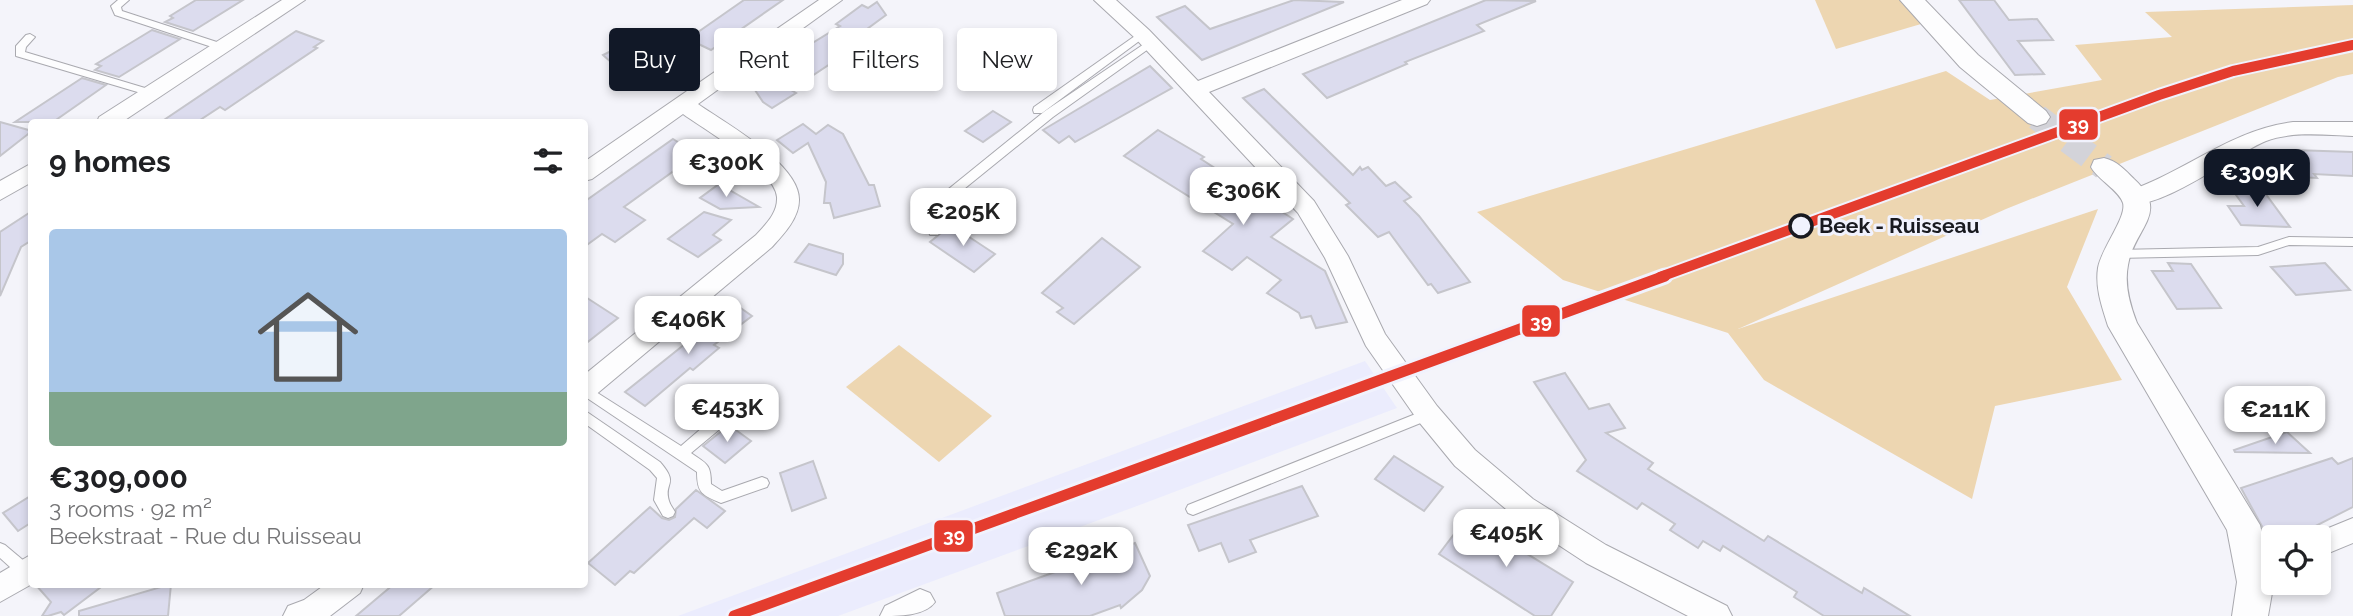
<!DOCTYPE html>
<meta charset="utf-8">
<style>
:root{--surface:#fff;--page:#f6f6f6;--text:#202124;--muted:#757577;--line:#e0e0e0;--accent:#111827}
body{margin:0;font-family:Raleway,sans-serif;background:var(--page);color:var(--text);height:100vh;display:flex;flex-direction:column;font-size:26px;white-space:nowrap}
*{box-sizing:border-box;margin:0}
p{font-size:23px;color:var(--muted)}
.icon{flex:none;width:38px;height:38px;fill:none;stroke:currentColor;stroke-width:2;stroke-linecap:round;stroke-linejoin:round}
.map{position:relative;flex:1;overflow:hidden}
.details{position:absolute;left:28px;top:119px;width:560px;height:469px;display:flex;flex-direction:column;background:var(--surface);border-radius:7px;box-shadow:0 4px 10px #0003}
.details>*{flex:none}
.hud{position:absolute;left:609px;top:28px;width:665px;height:63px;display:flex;gap:14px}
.fabs{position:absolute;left:2261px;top:525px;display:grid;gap:14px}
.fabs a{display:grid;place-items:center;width:70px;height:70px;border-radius:7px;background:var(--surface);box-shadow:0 4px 10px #0003;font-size:35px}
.price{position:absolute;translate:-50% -60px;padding:0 16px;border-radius:14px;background:#fff;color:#222;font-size:23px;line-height:46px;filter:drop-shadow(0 2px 4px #0008)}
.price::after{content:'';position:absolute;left:50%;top:42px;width:21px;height:16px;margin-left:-10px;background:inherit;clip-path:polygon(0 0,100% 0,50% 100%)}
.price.current{background:var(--accent);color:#fff}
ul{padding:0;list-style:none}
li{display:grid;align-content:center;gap:14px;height:371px;padding:0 21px}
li+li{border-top:2px solid var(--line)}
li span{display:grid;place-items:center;height:217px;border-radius:7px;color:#555}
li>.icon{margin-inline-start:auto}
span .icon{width:126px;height:126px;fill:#fffc;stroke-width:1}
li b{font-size:30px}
h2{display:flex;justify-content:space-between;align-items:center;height:84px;padding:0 21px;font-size:30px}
.tag{padding:0 24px;border-radius:7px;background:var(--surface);box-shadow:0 4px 10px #0003;font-size:24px;line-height:63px}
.tag.current{background:var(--accent);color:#fff}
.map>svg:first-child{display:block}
.built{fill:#ebecfd}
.green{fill:#edd6b1}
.building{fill:#dcdcee;stroke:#c5c5cb;stroke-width:2}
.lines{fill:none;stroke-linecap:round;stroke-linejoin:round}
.tertiary-tunnel{stroke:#d3d3d9;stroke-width:26;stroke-dasharray:26 13;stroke-linecap:butt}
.service-casing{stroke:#a9a9af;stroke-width:2}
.minor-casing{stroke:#a9a9af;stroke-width:2}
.tertiary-casing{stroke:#a9a9af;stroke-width:2}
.service{fill:#fdfdfe;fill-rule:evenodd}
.minor{fill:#fdfdfe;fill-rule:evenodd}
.tertiary{fill:#fdfdfe;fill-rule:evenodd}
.tram-1-far1-casing{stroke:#f1f2fd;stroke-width:14}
.tram-1-casing{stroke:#f1f2fd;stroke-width:17}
.tram-1-far1{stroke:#e43c2e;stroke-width:10}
.tram-1{stroke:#e43c2e;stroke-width:11}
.stop-dot{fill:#f1f2fd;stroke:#191a20;stroke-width:3.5}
.labels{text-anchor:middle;stroke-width:6;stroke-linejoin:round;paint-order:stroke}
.stop-label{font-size:21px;font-weight:bold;fill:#191a20;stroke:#f1f2fd;text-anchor:start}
.line-badge{stroke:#f1f2fd;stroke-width:2.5}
.badge-label{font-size:19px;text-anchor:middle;font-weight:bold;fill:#fff}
</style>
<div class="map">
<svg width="2353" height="616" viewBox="0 0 2353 616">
<rect width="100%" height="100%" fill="#f4f4fa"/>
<path class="built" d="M 1365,361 L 1397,408 L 1137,506 L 838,616 L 678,616 Z"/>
<g class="green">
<path d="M 1815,0 L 1900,0 L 1921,24 L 1836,49 Z"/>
<path d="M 2353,5 L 2353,74 L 2338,77 L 2006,209 L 1738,329 L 2098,209 L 2067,287 L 2122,380 L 1995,406 L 1972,499 L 1764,380 L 1728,333 L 1563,280 L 1477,212 L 1946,71 L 1990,100 L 2102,80 L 2075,45 L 2172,37 L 2145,12 Z"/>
<path d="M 899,345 L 992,416 L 939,462 L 846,387 Z"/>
</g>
<g class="building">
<path d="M 196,0 L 243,0 L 193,31 L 165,22 L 173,18 L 170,16 Z"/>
<path d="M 744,0 L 783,0 L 711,50 L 688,39 Z"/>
<path d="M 1294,0 L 1344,2 L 1202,60 L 1157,17 L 1185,6 L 1210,29 Z"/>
<path d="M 1486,0 L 1536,1 L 1477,25 L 1484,31 L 1405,62 L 1407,64 L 1327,98 L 1303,74 Z"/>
<path d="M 1959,0 L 1994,0 L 2009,20 L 2037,19 L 2053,40 L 2018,41 L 2044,74 L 2015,75 Z"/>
<path d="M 877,2 L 886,15 L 844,46 L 851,50 L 791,90 L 796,93 L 772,108 L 763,102 L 755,90 L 758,88 L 751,83 L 769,73 L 773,75 L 811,50 L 806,47 L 840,26 L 836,24 L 862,5 L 868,8 Z"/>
<path d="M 152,30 L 180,39 L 119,77 L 95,70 L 101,66 L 96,64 Z"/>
<path d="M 296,31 L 323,41 L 314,47 L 317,48 L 225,110 L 220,107 L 197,122 L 161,122 Z"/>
<path d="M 633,40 L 644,50 L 644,60 L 621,71 L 603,55 Z"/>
<path d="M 1150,66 L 1172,88 L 1075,142 L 1069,136 L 1059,143 L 1043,130 Z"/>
<path d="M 82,78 L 106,85 L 53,122 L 15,122 Z"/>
<path d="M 1264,89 L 1353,175 L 1360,167 L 1362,170 L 1368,167 L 1386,186 L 1395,182 L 1411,197 L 1404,201 L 1419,216 L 1470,282 L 1438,293 L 1431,284 L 1428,285 L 1389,232 L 1378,237 L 1346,205 L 1350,203 L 1243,98 Z"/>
<path d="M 993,111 L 1011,122 L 983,142 L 965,131 Z"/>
<path d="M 0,122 L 32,131 L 0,156 Z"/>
<path d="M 803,124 L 816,134 L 828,125 L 843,134 L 869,185 L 874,185 L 880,206 L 834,218 L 830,203 L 824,203 L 826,182 L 808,143 L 793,153 L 777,140 Z"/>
<path d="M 1158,130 L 1204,157 L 1201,159 L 1293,219 L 1271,237 L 1325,271 L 1347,322 L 1316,328 L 1311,316 L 1301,318 L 1299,313 L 1267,293 L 1281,280 L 1247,257 L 1232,270 L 1203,251 L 1233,224 L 1124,156 Z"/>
<path d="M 673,139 L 697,154 L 624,207 L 645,220 L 615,242 L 602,234 L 584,247 L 584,202 Z"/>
<path d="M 2294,150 L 2353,152 L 2353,176 L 2314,174 L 2317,178 L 2296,177 L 2290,180 L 2266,165 Z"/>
<path d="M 719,184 L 759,207 L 720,209 L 700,198 Z"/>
<path d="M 2231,188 L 2262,189 L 2290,227 L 2241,225 L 2228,206 L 2244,206 Z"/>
<path d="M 32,211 L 32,240 L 21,247 L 0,296 L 0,232 Z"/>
<path d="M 704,212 L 731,220 L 713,235 L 721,240 L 698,257 L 668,239 Z"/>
<path d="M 951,225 L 995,254 L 974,272 L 930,242 Z"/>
<path d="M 1102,238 L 1140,267 L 1074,324 L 1057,312 L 1063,308 L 1042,293 Z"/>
<path d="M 809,244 L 843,254 L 843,264 L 836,275 L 795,262 Z"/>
<path d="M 2168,263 L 2191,264 L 2221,308 L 2177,309 L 2152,271 L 2173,271 Z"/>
<path d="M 2325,263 L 2350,290 L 2296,295 L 2271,267 Z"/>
<path d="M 584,296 L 618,318 L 584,345 Z"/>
<path d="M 735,304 L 752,316 L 714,345 L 719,348 L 693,370 L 690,368 L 645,406 L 625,392 Z"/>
<path d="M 1565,373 L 1589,409 L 1609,404 L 1625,428 L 1606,433 L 1653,463 L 1648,469 L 1764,541 L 1768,536 L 1862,593 L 1864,588 L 1910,616 L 1824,616 L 1794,597 L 1797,592 L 1723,546 L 1720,551 L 1703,541 L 1698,548 L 1670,530 L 1675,524 L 1642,503 L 1637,509 L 1577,471 L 1586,460 L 1534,382 Z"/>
<path d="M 729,425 L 751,441 L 725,463 L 703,446 Z"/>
<path d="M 2287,432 L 2310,453 L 2235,452 L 2234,450 Z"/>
<path d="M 1394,456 L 1443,487 L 1424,511 L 1375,479 Z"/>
<path d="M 2332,458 L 2338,464 L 2353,458 L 2353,507 L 2294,537 L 2280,537 L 2264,530 L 2241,488 Z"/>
<path d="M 813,461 L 826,498 L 792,511 L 780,473 Z"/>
<path d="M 1302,486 L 1318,516 L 1250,540 L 1256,552 L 1229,562 L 1221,543 L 1199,551 L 1188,525 Z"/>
<path d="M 696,490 L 725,511 L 707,528 L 694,518 L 634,573 L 630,571 L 615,585 L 588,563 L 650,507 L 662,518 L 669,520 L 675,517 L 676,509 Z"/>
<path d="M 32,495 L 32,522 L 18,531 L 3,513 Z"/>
<path d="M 1467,517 L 1573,582 L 1551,616 L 1535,616 L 1439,554 Z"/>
<path d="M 1135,543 L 1150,576 L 1142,590 L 1121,608 L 1120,605 L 1090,616 L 1005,616 L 997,593 Z"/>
<path d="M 35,584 L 105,584 L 64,615 L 61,612 L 48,616 L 42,616 L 51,602 Z"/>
<path d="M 171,584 L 168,616 L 79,616 L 79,611 Z"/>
<path d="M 394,584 L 436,584 L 399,616 L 356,616 Z"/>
</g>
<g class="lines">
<path class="tertiary-tunnel" d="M 2037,117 L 2104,167"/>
<g class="service-casing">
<g id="service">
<path d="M 118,0 L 129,0 L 121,7 L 122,11 L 226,45 L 227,47 L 226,49 L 218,49 L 115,15 L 111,6 Z"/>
<path d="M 1142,31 L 1147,34 L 1146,36 L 1042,113 L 1034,113 L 1033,110 L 1034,107 Z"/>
<path d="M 30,34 L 35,37 L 26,47 L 25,52 L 155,91 L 156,93 L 151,96 L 16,56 L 16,46 L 26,35 Z"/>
<path d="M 1150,40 L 1154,41 L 1154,45 L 1053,117 L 943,206 L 937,218 L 940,232 L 938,235 L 930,235 L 925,218 L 935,200 L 1045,111 Z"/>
<path d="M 2289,237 L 2353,238 L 2353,246 L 2289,245 L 2258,255 L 2117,258 L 2111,254 L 2117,250 L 2258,247 Z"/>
<path d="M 585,385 L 681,446 L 717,415 L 722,414 L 727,415 L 729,419 L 727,423 L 691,453 C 707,464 711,464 711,484 L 722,491 L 762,477 L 767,479 L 769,483 L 767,487 L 721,503 C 702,495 697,493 697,472 L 584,396 Z"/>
<path d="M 1428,409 L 1433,410 L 1435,414 L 1433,418 L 1198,513 L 1193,515 L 1188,513 L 1186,509 L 1188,505 Z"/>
<path d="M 584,410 L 660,462 C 680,485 663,482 669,501 C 670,505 673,508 675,512 L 673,516 L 668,518 L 663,516 L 654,500 L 657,478 L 650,470 L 584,423 Z"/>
<path d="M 0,543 L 5,545 L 30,566 L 30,576 L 25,577 L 20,576 L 0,558 Z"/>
</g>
</g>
<g class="minor-casing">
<g id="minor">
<path d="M 282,0 L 305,0 L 122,122 L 97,122 L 99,117 Z"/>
<path d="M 819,0 L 842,0 L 698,104 C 725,123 800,164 799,200 C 799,218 784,234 772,247 L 593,397 L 584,400 L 584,375 L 756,235 C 766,224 778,213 777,197 C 775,170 705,130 683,114 L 592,179 L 584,181 L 584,162 Z"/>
<path d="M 1094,0 L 1116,0 L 1149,30 L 1198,81 L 1402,0 L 1430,0 L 1427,4 L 1209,92 L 1314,201 L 1348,256 L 1385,334 L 1437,406 L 1475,450 L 1533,499 L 1606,545 L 1727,606 L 1732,616 L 1688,616 L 1586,563 L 1513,515 L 1455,466 L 1419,422 L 1366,346 L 1325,258 L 1298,213 L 1135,38 Z"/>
<path d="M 2293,122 L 2353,122 L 2353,136 C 2326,135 2292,131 2266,141 C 2234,154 2159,212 2128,203 L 2125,197 L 2128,191 C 2185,172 2232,129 2293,122 Z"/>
<path d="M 32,163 L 32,182 L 0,200 L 0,181 Z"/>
<path d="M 2353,518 L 2353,543 L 2319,557 L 2319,537 L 2309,536 Z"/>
<path d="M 32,554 L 32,584 L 0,602 L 0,573 Z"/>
<path d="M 326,584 L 364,584 L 360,593 L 330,616 L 283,616 L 288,606 L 304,600 Z"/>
<path d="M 920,589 L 930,593 L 935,602 C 925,616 900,616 880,616 L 885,606 Z"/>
</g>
</g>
<g class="tertiary-casing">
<g id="tertiary">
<path d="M 1900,0 L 1925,0 L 1978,55 L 2046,111 L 2050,117 L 2046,123 L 2037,126 L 2028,123 L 1960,67 Z"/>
<path d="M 2104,158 C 2117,161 2125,170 2134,179 C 2171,213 2134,228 2128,265 C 2124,285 2130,305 2137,323 L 2260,525 L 2271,570 L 2272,593 L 2268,616 L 2232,616 L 2237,582 L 2227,530 L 2108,326 C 2102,307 2095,288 2098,268 C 2101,249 2127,217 2123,203 C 2119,190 2098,180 2091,167 L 2094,160 Z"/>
</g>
</g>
<use href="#service" class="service"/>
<use href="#minor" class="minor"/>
<use href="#tertiary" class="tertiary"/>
<g class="tram-1-far1-casing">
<path id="tram-1-far1" d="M 1660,277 L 2159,95 L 2233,71 L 2353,45"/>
</g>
<g class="tram-1-casing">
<path id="tram-1" d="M 734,616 L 1665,276"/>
</g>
<use href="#tram-1-far1" class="tram-1-far1"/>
<use href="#tram-1" class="tram-1"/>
</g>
<circle class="stop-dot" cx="1801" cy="226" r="11"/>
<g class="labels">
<g class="stop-label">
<text x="1819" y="233">Beek - Ruisseau</text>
</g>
</g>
<g class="line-badge">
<rect x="2058" y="108" width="41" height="33" rx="7" fill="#e43c2e"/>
<rect x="1521" y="304" width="40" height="34" rx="7" fill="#e43c2e"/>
<rect x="933" y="519" width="41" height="34" rx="7" fill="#e43c2e"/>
</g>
<g class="badge-label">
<text x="2078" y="131">39</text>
<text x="1541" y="328">39</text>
<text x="954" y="542">39</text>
</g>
</svg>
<div class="fabs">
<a><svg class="icon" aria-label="locate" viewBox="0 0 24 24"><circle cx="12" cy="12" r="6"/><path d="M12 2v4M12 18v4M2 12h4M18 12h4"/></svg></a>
</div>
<b class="price" style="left:726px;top:199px">€300K</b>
<b class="price current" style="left:2257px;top:209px">€309K</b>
<b class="price" style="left:1243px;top:227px">€306K</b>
<b class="price" style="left:963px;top:248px">€205K</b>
<b class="price" style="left:688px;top:356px">€406K</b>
<b class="price" style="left:727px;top:444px">€453K</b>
<b class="price" style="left:2275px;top:446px">€211K</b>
<b class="price" style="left:1506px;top:569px">€405K</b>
<b class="price" style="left:1081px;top:587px">€292K</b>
<div class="hud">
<a class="tag current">Buy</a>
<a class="tag">Rent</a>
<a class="tag">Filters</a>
<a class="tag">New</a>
</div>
<section class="details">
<h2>9 homes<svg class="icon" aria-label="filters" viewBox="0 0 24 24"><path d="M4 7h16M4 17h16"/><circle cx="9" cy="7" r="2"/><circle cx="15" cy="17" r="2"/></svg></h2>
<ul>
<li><span style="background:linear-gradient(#a9c7e8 75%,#7fa58c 0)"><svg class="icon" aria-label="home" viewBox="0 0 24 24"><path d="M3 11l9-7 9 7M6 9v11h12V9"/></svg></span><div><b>€309,000</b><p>3 rooms · 92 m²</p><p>Beekstraat - Rue du Ruisseau</p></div></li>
</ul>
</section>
</div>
